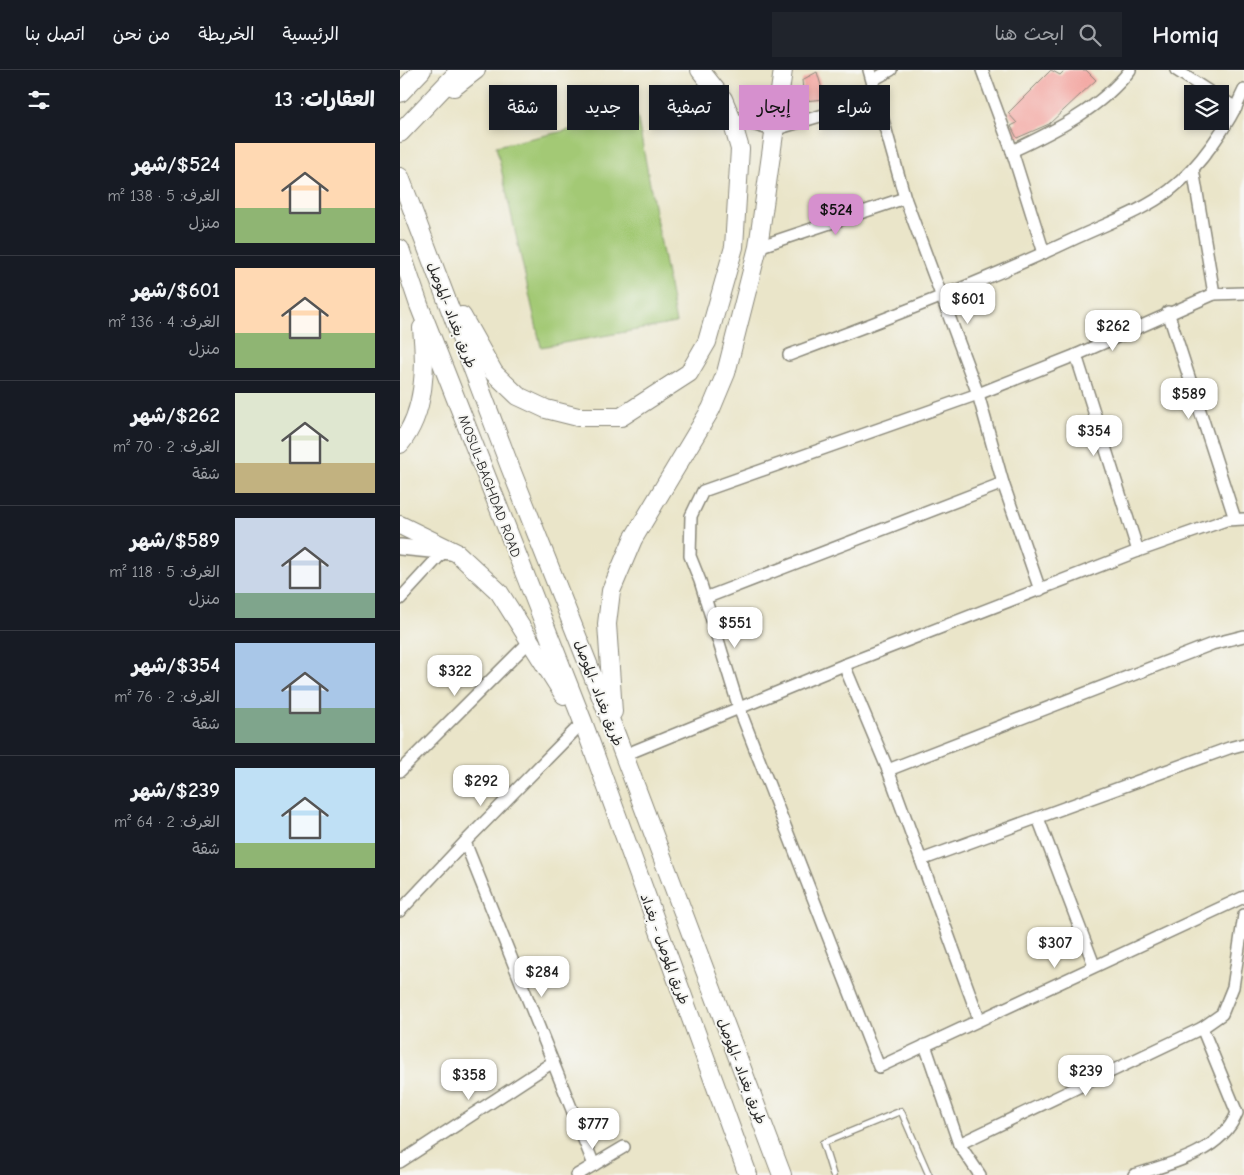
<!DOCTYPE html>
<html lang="ar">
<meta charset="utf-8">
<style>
:root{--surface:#171b24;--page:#20242c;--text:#f1f3f6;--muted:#9ea1a6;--line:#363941;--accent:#d690ce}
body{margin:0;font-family:"Comic Neue","Playpen Sans Arabic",sans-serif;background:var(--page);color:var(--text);direction:rtl;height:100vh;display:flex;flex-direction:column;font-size:19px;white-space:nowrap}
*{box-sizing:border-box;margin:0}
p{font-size:16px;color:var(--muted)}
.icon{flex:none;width:28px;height:28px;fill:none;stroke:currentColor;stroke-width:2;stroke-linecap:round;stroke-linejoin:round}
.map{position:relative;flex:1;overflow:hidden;direction:ltr}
.details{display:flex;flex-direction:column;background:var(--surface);width:400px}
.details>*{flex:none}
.guide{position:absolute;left:15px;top:15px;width:475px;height:45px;direction:rtl;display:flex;gap:10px}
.tools{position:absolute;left:784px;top:15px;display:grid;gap:10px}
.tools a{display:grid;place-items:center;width:45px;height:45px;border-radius:0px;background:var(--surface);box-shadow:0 2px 8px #0003;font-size:25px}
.price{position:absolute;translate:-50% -42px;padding:0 11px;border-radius:10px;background:#fff;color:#222;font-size:16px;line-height:32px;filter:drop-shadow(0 1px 2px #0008)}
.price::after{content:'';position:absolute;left:50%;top:30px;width:15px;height:11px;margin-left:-8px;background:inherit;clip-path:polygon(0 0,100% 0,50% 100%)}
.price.current{background:var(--accent);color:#111}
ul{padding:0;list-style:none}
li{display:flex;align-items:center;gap:15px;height:125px;padding:0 25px}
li+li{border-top:1px solid var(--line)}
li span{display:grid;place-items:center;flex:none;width:140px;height:100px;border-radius:0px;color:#555}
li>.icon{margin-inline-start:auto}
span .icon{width:60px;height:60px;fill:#fffc;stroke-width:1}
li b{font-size:21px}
h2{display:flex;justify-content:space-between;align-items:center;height:60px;padding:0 25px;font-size:21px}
.chip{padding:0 18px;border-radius:0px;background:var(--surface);box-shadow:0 2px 8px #0003;font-size:18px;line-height:45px}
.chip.current{background:var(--accent);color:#111}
header{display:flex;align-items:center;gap:30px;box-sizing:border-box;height:70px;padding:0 25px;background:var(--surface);border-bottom:1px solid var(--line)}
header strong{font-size:24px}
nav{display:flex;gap:28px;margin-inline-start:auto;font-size:18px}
.search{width:350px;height:45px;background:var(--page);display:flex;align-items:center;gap:12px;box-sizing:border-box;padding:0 18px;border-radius:0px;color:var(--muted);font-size:19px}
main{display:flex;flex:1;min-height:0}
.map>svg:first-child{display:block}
.green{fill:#a3c974;stroke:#677a50}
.building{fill:#f39d98}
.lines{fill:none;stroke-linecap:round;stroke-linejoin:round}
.service-casing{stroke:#8a887a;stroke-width:8}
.minor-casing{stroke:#8a887a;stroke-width:14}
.secondary-casing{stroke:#8a887a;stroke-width:18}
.trunk-casing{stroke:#8a887a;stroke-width:20}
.service{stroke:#fff;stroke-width:5.5}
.minor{stroke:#fff;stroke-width:11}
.secondary{stroke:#fff;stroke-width:15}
.trunk{stroke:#fff;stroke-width:18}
.labels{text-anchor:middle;stroke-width:4;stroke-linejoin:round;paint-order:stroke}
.street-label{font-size:14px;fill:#2b2b2b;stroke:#f6f6f2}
</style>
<header>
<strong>Homiq</strong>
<div class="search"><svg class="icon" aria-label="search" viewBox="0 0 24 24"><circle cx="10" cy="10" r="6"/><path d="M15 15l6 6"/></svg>ابحث هنا</div>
<nav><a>الرئيسية</a><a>الخريطة</a><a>من نحن</a><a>اتصل بنا</a></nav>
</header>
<main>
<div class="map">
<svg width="844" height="1105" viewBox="0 0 844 1105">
<rect width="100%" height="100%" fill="#f6f6f2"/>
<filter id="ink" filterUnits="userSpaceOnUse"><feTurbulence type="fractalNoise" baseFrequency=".02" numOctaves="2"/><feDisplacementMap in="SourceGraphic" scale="10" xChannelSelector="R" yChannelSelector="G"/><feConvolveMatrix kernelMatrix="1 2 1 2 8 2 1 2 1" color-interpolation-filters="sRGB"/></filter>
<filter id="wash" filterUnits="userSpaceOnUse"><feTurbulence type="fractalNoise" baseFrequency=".0096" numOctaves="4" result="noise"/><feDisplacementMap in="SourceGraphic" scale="20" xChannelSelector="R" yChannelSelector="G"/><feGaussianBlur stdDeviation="1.12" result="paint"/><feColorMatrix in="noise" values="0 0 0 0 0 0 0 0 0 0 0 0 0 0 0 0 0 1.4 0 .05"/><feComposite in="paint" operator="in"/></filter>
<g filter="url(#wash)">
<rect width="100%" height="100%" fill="#eae5c9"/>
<path class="green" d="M 237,45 L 276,253 L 141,277 L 96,76 Z"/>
<g id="blocks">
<g class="building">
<path d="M 651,0 L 660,5 L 665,0 L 686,0 L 696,10 L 649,54 L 617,68 L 611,56 L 617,53 L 608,43 Z"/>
<path d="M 417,2 L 425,29 L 404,31 L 402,10 Z"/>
</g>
</g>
</g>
<g filter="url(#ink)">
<use href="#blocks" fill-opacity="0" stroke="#8a887a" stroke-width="1"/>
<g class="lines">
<g class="service-casing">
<path id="service" d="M 433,1105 L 423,1073 L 501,1041 L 529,1105"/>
</g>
<g class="minor-casing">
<g id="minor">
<path d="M 469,0 L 505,128 L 578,324 L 603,413 L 640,520"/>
<path d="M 582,0 L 612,81 L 644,183"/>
<path d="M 776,0 L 813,24"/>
<path d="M 473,10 L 491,0"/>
<path d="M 820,28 L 836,38"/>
<path d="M 331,48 L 373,60 L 477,29"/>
<path d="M 612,81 C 655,61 701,38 730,0"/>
<path d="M 793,99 L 814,224"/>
<path d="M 358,177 L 505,128"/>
<path d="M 844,223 L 814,224 L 676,285 L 578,324 L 303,421 L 291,446 L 290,486 L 300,511 L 339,638 L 479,997 L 844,827"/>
<path d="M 768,242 L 835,449"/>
<path d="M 389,285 C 486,249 583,212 676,168 C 708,153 743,141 770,120 C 800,97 829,54 844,20"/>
<path d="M 676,285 L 738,481"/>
<path d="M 305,528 L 603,413"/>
<path d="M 0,529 L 44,481"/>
<path d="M 444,595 L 488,700 L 579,949"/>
<path d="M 222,686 L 444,595 L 738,481 L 826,450 L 844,449"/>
<path d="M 488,700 L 812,574 L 844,566"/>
<path d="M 0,701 L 129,572"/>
<path d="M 638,748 L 694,895"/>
<path d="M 65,772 L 194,1095"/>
<path d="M 521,790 L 829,678 L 844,674"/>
<path d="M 0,841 L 65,772 L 183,652"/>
<path d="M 525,975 L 559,1074 L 580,1105"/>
<path d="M 559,1074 L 802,958"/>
<path d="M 0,1092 L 153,992"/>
<path d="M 177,1105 L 224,1077"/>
<path d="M 734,1105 C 771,1094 821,1082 837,1043 L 802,958 L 822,944 L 833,917 L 844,845"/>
</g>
</g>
<g class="secondary-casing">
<path id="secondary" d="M 0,477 L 51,482"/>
</g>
<g class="trunk-casing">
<g id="trunk">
<path d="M 54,17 L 76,0"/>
<path d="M 0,23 L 22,0"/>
<path d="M 0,63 L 60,0"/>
<path d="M 0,107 L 110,397 L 217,667 L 382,1105"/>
<path d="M 0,179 L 19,235 L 183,652 L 348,1105"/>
<path d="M 62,246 L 94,303 L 118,326 L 146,339 L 178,347 L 221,347 L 289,303 L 307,272 L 334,177 L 340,79 L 331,48 L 323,29 L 300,0"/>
<path d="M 0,374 C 26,342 26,296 22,258"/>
<path d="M 0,455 L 57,483 L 99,522 L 164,625"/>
<path d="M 213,642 L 207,554 L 211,521 L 233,469 L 311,339 L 326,303 L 358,177 L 383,0"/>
</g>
</g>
<use href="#service" class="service"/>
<use href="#minor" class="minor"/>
<use href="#secondary" class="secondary"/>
<use href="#trunk" class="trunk"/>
</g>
</g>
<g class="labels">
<g class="street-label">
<text transform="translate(52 245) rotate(69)" y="5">طريق بغداد -الموصل</text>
<text transform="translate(90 416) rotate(69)" y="5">MOSUL-BAGHDAD ROAD</text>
<text transform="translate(199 623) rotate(69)" y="5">طريق بغداد -الموصل</text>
<text transform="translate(265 879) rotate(70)" y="5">طريق الموصل - بغداد</text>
<text transform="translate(342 1001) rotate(69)" y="5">طريق بغداد -الموصل</text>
</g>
</g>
</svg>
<div class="tools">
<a><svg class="icon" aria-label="layers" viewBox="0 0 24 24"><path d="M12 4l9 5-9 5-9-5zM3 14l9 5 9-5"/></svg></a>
</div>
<b class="price current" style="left:436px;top:166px">$524</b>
<b class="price" style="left:568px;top:255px">$601</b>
<b class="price" style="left:713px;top:282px">$262</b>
<b class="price" style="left:789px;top:350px">$589</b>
<b class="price" style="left:694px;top:387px">$354</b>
<b class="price" style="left:335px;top:579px">$551</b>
<b class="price" style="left:55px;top:627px">$322</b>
<b class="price" style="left:81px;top:737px">$292</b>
<b class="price" style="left:655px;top:899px">$307</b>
<b class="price" style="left:142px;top:928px">$284</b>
<b class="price" style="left:686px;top:1027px">$239</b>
<b class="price" style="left:69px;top:1031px">$358</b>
<b class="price" style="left:193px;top:1080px">$777</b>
<div class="guide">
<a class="chip">شراء</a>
<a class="chip current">إيجار</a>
<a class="chip">تصفية</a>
<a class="chip">جديد</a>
<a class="chip">شقة</a>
</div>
</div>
<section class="details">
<h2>العقارات: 13<svg class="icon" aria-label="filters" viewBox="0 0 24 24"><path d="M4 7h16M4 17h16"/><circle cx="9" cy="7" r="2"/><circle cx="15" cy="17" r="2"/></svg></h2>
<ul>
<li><span style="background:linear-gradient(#ffd9b3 65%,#8fb573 0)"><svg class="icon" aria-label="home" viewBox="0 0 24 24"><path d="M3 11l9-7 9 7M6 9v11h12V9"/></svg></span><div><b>$524/شهر</b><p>الغرف: 5 · 138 m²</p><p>منزل</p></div></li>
<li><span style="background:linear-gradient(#ffd9b3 65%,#8fb573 0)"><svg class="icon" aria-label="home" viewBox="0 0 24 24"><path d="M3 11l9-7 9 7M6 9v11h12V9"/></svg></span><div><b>$601/شهر</b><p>الغرف: 4 · 136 m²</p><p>منزل</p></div></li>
<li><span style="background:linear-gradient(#dfe7d0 70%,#c2b280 0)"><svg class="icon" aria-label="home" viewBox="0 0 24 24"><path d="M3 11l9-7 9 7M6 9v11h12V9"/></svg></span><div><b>$262/شهر</b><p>الغرف: 2 · 70 m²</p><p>شقة</p></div></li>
<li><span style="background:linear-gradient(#c9d6e8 75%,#7fa58c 0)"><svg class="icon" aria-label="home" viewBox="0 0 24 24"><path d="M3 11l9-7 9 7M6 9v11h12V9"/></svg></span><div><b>$589/شهر</b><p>الغرف: 5 · 118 m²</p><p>منزل</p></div></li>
<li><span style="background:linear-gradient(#a9c7e8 65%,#7fa58c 0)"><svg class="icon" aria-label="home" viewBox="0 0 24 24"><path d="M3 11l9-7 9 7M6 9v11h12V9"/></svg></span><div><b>$354/شهر</b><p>الغرف: 2 · 76 m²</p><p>شقة</p></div></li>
<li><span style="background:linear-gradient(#bfe0f5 75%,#8fb573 0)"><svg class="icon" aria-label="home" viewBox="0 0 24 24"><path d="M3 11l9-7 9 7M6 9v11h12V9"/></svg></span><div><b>$239/شهر</b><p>الغرف: 2 · 64 m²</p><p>شقة</p></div></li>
</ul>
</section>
</main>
